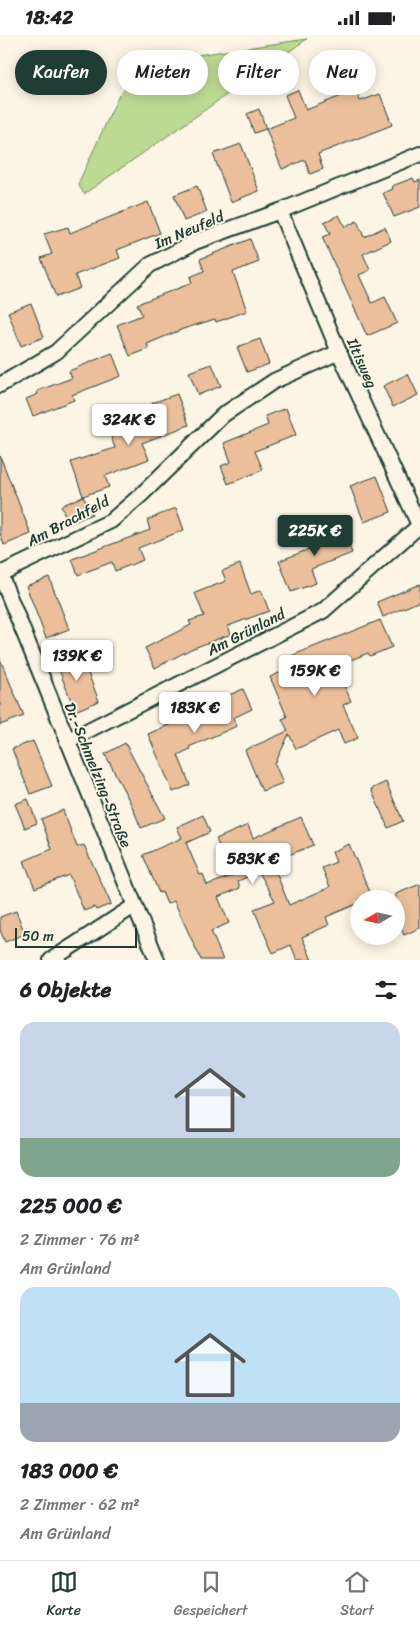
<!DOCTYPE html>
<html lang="de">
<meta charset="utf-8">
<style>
:root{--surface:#fff;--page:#f2f2f2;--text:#202124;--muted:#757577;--line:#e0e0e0;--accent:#1f3d34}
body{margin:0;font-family:Sriracha,sans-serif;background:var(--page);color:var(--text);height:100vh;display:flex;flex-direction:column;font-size:19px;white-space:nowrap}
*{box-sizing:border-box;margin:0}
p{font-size:16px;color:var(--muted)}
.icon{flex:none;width:28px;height:28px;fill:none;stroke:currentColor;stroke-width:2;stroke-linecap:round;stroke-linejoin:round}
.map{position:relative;height:925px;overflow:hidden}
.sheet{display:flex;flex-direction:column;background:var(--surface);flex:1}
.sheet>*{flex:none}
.hud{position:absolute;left:15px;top:15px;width:390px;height:45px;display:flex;gap:10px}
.needle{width:32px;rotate:261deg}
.controls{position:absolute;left:350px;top:855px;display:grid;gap:10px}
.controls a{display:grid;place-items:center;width:55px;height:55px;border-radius:50%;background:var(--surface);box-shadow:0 2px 12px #0003;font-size:25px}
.scale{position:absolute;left:15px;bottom:12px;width:122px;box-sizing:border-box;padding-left:5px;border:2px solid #1f3d34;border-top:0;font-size:14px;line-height:18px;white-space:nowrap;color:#1f3d34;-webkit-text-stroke:4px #fcf5e5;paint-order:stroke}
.price{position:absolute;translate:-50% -42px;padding:0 11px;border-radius:5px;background:#fff;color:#222;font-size:16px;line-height:32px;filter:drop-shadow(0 1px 2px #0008)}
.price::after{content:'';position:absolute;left:50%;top:30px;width:15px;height:11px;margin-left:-8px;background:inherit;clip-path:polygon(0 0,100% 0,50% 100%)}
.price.selected{background:var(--accent);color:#fff}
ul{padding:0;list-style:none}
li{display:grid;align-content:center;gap:10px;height:265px;padding:0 20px}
li span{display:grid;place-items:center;height:155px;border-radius:15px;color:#555}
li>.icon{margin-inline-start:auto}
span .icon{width:90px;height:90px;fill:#fffc;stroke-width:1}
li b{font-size:21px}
h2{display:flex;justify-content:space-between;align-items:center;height:60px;padding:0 20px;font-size:21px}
.chip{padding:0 18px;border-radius:22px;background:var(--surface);box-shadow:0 2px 12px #0003;font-size:18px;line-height:45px}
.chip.selected{background:var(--accent);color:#fff}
.status{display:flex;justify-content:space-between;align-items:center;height:35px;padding:0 25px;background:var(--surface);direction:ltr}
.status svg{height:14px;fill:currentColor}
.tabs{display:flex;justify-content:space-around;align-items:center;height:70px;border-top:1px solid var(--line);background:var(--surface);font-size:14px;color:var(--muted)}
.tabs a{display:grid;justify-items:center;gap:2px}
.tabs .selected{color:var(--accent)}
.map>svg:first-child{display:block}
.green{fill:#bdda92;stroke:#6e8c63}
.building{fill:#ebbf9b;stroke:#1f3d34}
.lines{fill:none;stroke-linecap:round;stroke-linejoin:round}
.street-casing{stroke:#1f3d34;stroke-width:18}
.street{stroke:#fcf5e5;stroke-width:14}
.labels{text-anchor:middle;stroke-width:4;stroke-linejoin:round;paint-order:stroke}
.street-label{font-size:15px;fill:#1f3d34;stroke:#fcf5e5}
</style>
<div class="status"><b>18:42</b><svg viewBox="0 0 49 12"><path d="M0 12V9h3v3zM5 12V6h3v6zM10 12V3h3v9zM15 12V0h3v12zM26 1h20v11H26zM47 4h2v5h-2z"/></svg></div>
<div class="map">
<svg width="420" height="925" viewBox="0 0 420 925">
<rect width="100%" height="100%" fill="#fcf5e5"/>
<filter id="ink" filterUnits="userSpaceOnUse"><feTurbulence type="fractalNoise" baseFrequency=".02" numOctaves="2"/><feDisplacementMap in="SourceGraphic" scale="10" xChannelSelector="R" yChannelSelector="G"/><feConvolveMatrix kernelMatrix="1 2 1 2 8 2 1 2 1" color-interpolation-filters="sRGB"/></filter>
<g filter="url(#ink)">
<path class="green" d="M 307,4 L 84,159 L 78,149 L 119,60 L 148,32 L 170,24 Z"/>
<g class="building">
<path d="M 351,40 L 360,66 L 380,59 L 392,90 L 318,119 L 323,134 L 310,139 L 305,125 L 282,134 L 266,94 L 294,83 L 285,60 L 298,55 L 306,75 L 341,61 L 336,46 Z"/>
<path d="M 259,74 L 266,94 L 254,98 L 247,79 Z"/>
<path d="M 241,109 L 259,156 L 231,167 L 213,119 Z"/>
<path d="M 413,143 L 415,147 L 420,145 L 420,172 L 394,182 L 383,158 L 393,154 L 392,151 Z"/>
<path d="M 197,151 L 207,177 L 184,186 L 174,160 Z"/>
<path d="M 148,167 L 160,198 L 117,215 L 120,223 L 75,240 L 80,253 L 56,262 L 41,223 L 52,219 L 44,199 L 68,192 L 70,198 Z"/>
<path d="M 339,180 L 345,192 L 357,186 L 364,202 L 385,192 L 391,206 L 363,219 L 370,235 L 359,240 L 372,268 L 385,262 L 397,288 L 367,301 L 322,202 L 330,199 L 324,187 Z"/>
<path d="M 250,204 L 259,227 L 233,237 L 247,276 L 216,287 L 215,284 L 183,294 L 147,309 L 149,314 L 130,321 L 117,290 L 142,280 L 137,269 L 192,248 L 190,242 L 204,236 L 200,224 Z"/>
<path d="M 31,268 L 44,302 L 21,311 L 8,277 Z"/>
<path d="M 260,304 L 269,329 L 247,337 L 237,312 Z"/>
<path d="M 112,318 L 121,341 L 72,360 L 74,365 L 33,381 L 26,364 L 38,359 L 37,356 L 72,343 L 69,336 Z"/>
<path d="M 212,329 L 221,351 L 198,360 L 189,337 Z"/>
<path d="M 408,339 L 418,360 L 393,372 L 383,351 Z"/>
<path d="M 177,359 L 189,390 L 142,408 L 149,424 L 105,441 L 109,452 L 83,461 L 71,427 L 115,413 L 110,399 L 157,381 L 152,368 Z"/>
<path d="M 286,373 L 296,400 L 255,416 L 263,435 L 228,449 L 221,431 L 231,427 L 224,408 L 268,390 L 265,381 Z"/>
<path d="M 0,421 L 31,499 L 4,510 L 0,498 Z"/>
<path d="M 377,441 L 391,477 L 364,487 L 350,451 Z"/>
<path d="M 83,461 L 92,479 L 69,489 L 61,471 Z"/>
<path d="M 176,473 L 184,495 L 138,513 L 143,525 L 115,536 L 112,527 L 78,540 L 72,524 L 150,495 L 147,485 Z"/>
<path d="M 341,489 L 352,518 L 311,534 L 316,548 L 291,557 L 279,526 L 312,513 L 307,502 Z"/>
<path d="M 240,529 L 251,559 L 261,555 L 269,576 L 228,591 L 231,599 L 191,614 L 155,633 L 145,613 L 191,590 L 189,586 L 204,581 L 195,558 L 226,546 L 222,536 Z"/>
<path d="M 49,542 L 69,594 L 46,603 L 26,551 Z"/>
<path d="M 420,549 L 420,566 L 383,582 L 377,567 Z"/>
<path d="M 380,585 L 392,612 L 370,621 L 368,618 L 336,631 L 351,666 L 343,670 L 358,703 L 344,709 L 338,695 L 296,714 L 289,699 L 275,729 L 283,748 L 262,756 L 245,715 L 288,696 L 282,684 L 287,682 L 270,642 L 295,631 L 291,621 Z"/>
<path d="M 80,618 L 99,666 L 75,676 L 56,627 Z"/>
<path d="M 0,624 L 24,681 L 0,690 Z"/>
<path d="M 243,654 L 252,674 L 233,683 L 237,691 L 189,712 L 190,714 L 178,720 L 190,750 L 173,757 L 148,699 L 180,685 L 179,682 Z"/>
<path d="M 33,706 L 52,751 L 30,759 L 12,714 Z"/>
<path d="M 125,708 L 165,783 L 141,793 L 132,771 L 105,719 Z"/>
<path d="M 386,747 L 403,786 L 388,793 L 371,754 Z"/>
<path d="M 28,764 L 37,788 L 25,793 L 15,769 Z"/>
<path d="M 63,775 L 77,812 L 84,810 L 111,869 L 96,875 L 94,872 L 84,876 L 69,840 L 35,853 L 24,826 L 52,814 L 41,784 Z"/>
<path d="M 203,780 L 210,797 L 186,808 L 200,840 L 203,839 L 207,850 L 232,841 L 216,804 L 248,790 L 253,803 L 301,782 L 313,810 L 272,827 L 289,870 L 330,852 L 322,833 L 336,827 L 332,817 L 349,809 L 373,864 L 359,864 L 359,868 L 326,882 L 329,890 L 302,902 L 312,925 L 297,925 L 291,910 L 273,918 L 260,889 L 254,874 L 275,866 L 259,837 L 238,846 L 240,853 L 218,862 L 229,888 L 211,896 L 223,925 L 201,925 L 174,866 L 167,869 L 162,857 L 159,858 L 143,820 L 182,803 L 177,792 Z"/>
<path d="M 420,849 L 420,893 L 404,900 L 396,883 L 396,859 Z"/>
<path d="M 16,876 L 25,899 L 5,907 L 0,895 L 0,882 Z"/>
</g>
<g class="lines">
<g class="street-casing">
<g id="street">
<path d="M 280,176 L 339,317 L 419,490"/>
<path d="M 0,350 L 56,317 L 150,230 L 195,207 L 280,176 L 420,119"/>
<path d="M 0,539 L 157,925"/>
<path d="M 0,539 L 111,486 L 141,460 L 223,380 L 274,346 L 339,317"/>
<path d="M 67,706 L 323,576 L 420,490"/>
<path d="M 51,925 L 134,871"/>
</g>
</g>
<use href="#street" class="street"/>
</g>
</g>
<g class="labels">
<g class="street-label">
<text transform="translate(189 195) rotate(-23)" y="5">Im Neufeld</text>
<text transform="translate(362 328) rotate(66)" y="5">Iltisweg</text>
<text transform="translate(68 486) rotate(-28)" y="5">Am Brachfeld</text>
<text transform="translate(246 597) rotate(-27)" y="5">Am Grünland</text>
<text transform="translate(98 740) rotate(68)" y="5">Dr.-Schmelzing-Straße</text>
</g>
</g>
</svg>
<div class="controls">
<a><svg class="needle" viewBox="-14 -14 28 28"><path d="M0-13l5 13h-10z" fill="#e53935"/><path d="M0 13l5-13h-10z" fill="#757577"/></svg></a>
</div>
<div class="scale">50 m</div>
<b class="price" style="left:129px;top:411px">324K €</b>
<b class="price selected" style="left:315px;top:522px">225K €</b>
<b class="price" style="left:77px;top:647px">139K €</b>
<b class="price" style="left:315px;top:662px">159K €</b>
<b class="price" style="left:195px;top:699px">183K €</b>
<b class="price" style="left:253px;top:850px">583K €</b>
<div class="hud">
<a class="chip selected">Kaufen</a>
<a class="chip">Mieten</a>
<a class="chip">Filter</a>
<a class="chip">Neu</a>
</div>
</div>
<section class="sheet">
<h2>6 Objekte<svg class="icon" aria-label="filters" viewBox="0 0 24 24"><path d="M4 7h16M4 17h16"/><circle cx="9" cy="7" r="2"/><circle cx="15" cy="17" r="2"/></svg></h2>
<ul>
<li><span style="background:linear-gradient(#c9d6e8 75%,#7fa58c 0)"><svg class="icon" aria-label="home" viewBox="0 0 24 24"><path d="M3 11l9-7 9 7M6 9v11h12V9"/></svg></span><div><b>225 000 €</b><p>2 Zimmer · 76 m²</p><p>Am Grünland</p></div></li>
<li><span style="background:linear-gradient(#bfe0f5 75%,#9aa5b1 0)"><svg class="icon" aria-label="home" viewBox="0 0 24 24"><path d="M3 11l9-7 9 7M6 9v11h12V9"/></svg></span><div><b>183 000 €</b><p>2 Zimmer · 62 m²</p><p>Am Grünland</p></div></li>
</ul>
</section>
<nav class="tabs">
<a class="selected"><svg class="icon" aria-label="map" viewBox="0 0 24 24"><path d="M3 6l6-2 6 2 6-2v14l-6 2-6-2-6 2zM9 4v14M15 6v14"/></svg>Karte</a>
<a><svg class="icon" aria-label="saved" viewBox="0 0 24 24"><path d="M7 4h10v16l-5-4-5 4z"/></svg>Gespeichert</a>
<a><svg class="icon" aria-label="home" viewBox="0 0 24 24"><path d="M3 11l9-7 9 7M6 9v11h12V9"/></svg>Start</a>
</nav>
